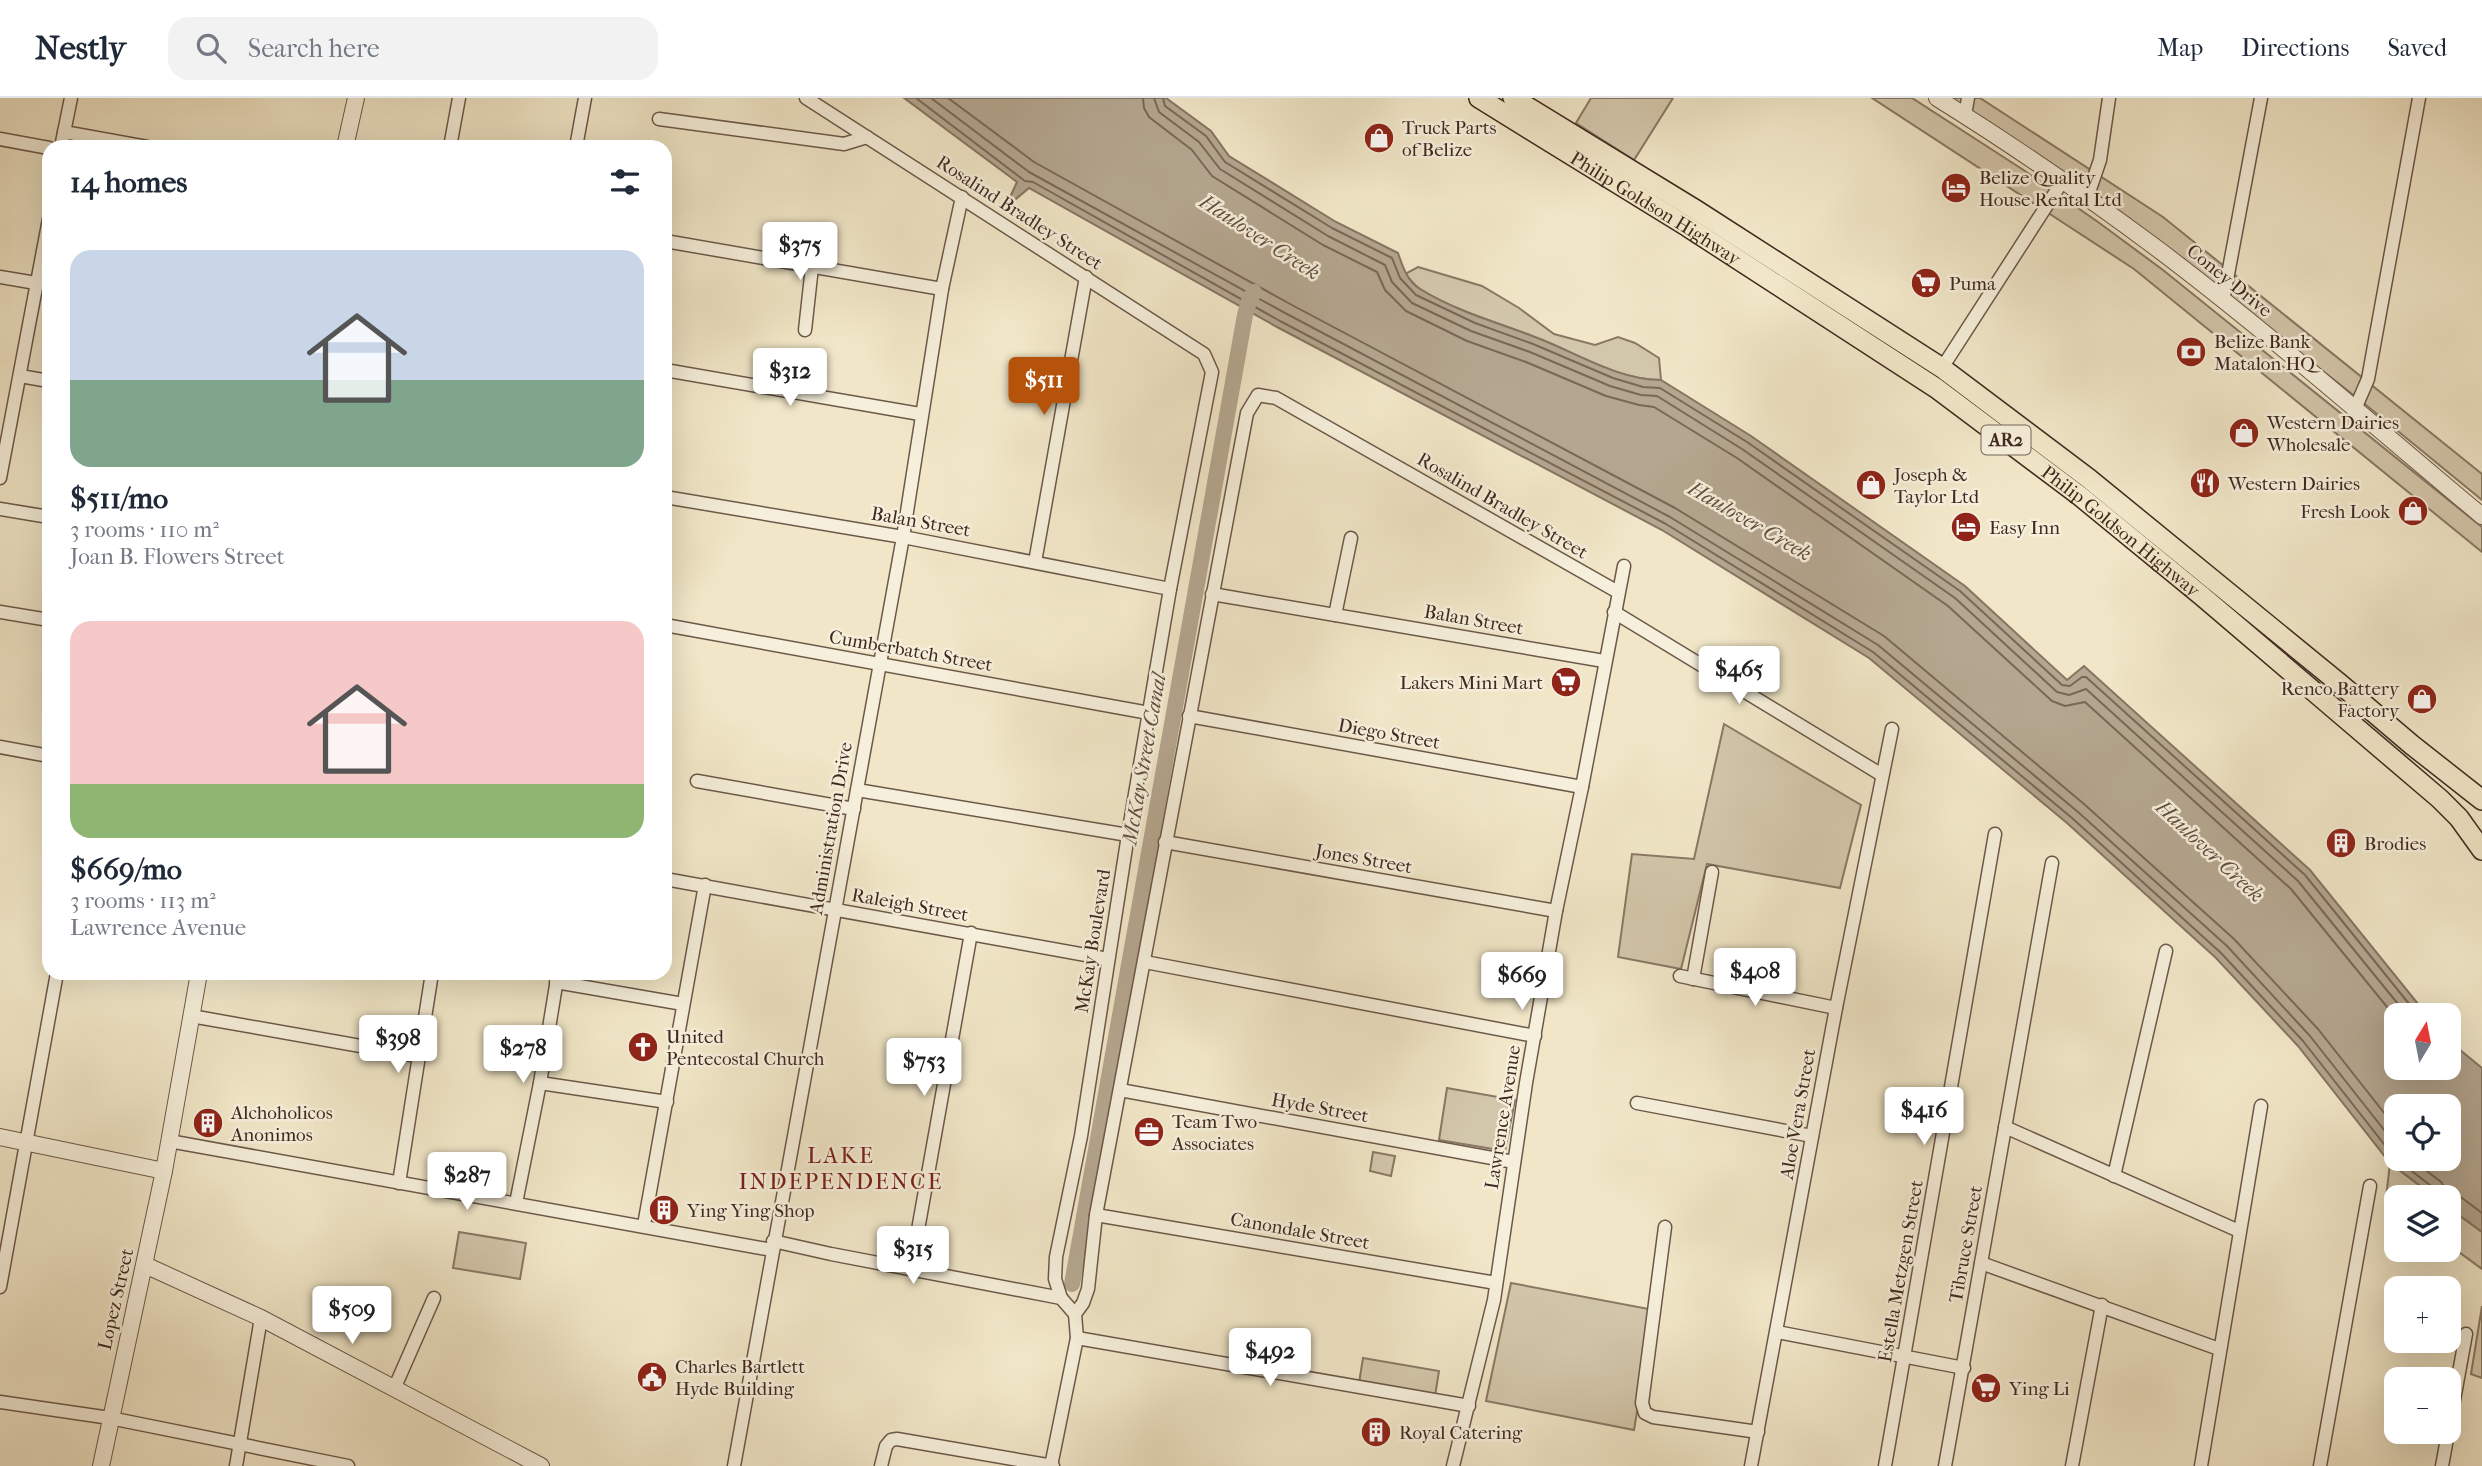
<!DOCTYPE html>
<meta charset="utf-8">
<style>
:root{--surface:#fff;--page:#f2f2f3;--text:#1f2937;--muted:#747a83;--line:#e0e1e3;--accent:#b45309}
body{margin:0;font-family:"IM FELL French Canon",serif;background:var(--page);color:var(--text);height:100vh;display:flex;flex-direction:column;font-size:26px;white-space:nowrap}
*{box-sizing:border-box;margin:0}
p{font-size:23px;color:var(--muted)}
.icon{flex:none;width:38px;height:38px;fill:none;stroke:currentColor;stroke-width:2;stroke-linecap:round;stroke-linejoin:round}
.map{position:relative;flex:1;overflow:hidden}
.details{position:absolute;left:42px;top:42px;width:630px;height:840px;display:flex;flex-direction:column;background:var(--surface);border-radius:21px;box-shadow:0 7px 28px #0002}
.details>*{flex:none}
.needle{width:46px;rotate:10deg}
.controls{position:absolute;left:2384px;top:905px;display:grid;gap:14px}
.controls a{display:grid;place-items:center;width:77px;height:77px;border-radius:14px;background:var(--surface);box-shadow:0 7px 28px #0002;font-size:35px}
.price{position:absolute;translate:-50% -60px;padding:0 16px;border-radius:7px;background:#fff;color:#222;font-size:23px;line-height:46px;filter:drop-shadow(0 2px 4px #0008)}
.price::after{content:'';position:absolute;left:50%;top:42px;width:21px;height:16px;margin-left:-10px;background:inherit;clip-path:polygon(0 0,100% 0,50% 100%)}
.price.current{background:var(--accent);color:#fff}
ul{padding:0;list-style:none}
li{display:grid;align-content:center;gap:14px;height:371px;padding:0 28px}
li span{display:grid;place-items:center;height:217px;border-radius:21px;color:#555}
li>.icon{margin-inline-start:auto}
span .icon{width:126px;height:126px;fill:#fffc;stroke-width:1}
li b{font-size:30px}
h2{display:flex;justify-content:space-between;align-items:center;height:84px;padding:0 28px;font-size:30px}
header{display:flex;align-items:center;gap:42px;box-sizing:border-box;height:98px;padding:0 35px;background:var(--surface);border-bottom:2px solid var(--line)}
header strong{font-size:33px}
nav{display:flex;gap:38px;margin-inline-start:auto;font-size:24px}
.search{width:490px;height:63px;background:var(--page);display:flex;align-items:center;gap:18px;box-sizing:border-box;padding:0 24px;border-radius:21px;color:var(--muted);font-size:26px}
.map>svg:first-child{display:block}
.green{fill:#d3c7ab;stroke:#897865;stroke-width:2}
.water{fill:#b4a68f;stroke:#857462;stroke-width:2;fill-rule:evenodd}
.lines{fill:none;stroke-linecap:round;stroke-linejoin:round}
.shore{stroke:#7a6757;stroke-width:2}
.canal{stroke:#b4a68f;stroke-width:16}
.minor-casing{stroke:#6c5849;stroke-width:15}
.tertiary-casing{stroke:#6c5849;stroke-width:18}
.primary-casing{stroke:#3f281f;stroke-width:22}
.minor{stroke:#f6efdb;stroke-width:12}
.tertiary{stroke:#f6efdb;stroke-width:16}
.primary{stroke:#f1e7c8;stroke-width:19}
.labels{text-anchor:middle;stroke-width:5;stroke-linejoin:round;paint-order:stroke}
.shield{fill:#f6efdb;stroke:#766457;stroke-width:2}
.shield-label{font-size:18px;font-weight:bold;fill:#3f281f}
.poi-label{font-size:19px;fill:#3f281f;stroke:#f6efdb;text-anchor:start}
.street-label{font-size:19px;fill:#3f281f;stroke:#f6efdb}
.water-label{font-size:21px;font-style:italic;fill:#624e41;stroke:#f6efdb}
.quarter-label{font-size:23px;letter-spacing:2px;fill:#7a1f14;stroke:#f6efdb}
</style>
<header>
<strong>Nestly</strong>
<div class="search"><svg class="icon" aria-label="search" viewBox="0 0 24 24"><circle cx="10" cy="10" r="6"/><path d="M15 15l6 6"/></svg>Search here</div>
<nav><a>Map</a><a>Directions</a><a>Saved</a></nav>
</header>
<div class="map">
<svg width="2482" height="1368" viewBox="0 0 2482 1368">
<rect width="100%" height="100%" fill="#f1e7c8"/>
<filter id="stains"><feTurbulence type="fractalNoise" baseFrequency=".00286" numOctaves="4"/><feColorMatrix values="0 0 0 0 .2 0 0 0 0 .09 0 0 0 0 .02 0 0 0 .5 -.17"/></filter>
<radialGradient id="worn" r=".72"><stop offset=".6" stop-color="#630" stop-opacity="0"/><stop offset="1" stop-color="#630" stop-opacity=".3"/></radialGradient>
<g class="green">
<path d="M 1591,0 L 1673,0 L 1634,62 L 1576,25 Z"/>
<path d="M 1872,0 L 1912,0 L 2022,71 L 2098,124 L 2163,172 L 2482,429 L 2482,454 L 2134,171 Z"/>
<path d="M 1950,0 L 1980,0 L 2163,119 L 2482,376 L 2482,402 L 2366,307 L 2109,105 Z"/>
<path d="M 1418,169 L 1482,188 L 1519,210 L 1554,236 L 1595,247 L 1618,239 L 1635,245 L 1659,260 L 1661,282 C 1619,282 1578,256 1540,241 C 1500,225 1457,214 1420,191 C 1415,188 1410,181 1405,176 Z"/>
<path d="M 1724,626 L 1861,707 L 1840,790 L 1707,766 L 1681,871 L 1618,859 L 1632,756 L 1694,761 Z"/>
<path d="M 1447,990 L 1515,1002 L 1505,1053 L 1439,1042 Z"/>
<path d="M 1373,1054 L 1395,1058 L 1391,1078 L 1370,1073 Z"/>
<path d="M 2390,1065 L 2435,1099 L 2396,1099 L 2396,1108 L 2386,1100 Z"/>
<path d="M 2448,1109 L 2482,1134 L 2482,1171 L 2448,1146 Z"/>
<path d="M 459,1134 L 526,1145 L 520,1181 L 453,1170 Z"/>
<path d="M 1511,1185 L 1654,1212 L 1634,1332 L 1486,1303 Z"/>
<path d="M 2482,1208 L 2482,1280 L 2471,1276 Z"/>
<path d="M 1363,1260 L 1439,1273 L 1435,1298 L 1359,1285 Z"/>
</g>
<path class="water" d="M 904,0 L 1166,0 L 1211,33 L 1229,58 L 1336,124 L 1398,155 C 1403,169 1407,183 1420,191 C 1457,214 1500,225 1540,241 C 1578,256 1619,282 1661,282 L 1751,338 L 1965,488 L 2067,582 L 2084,568 L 2310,772 L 2427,917 L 2396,917 L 2396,970 L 2448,970 L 2448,942 L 2482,970 L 2482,1134 L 2448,1109 L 2448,1099 L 2435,1099 L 2390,1065 L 2298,948 L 2216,860 L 2067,725 L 1869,560 L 1662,432 L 1277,229 L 1029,90 L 1005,110 L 1017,84 ZM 2396,1008 L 2448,1008 L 2448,1060 L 2396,1060 Z"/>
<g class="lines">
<g class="shore">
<path d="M 916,0 L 1025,83 L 1033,84 L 1280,223 L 1666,426 L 1873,554 L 2072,720 L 2221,855 L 2303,943 L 2395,1060 L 2435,1091 L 2438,1099"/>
<path d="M 931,0 L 1029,74 L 1285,215 L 1670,419 L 1878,547 L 2078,714 L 2227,848 L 2310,938 L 2396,1047"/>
<path d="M 948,0 L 1034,64 L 1290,206 L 1675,410 L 1884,538 L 2084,706 L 2234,841 L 2318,931 L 2396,1030"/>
<path d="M 1143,0 L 1144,10 L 1149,19 L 1192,52 L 1212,78 L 1323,147 L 1377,174 L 1385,192 L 1406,213 L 1467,243 L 1526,264 L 1606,298 L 1639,307 L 1654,309 L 1737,360 L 1948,508 L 2052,603 L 2065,608 L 2085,604 L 2291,791 L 2396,920"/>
<path d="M 1154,0 L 1159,14 L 1199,44 L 1220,71 L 1328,138 L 1385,167 L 1392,184 L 1412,205 L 1471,233 L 1530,254 L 1610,288 L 1641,297 L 1657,298 L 1742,351 L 1955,500 L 2057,594 L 2069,597 L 2086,591 L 2298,783 L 2407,917"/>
<path d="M 1163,0 L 1165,8 L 1206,38 L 1225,64 L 1332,130 L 1392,160 L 1400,180 L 1416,197 L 1475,225 L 1533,246 L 1613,280 L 1643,289 L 1660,290 L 1747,344 L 1960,493 L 2062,587 L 2070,588 L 2082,579 L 2086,579 L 2305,777 L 2418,917"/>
<path d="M 2410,1060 L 2441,1084 L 2448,1094 L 2458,1097 L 2482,1115"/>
</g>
<path class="canal" d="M 1072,1186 L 1245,217 L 1249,203 L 1254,194"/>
<g class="minor-casing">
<g id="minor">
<path d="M 806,0 L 1204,256 L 1212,274 L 1170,491 L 1128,737 L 1081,1038 L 1056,1159 L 1055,1181 L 1061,1200 L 1075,1216"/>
<path d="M 1965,17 L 1968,0"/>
<path d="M 659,21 L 844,46 L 867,39"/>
<path d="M 64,34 L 147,49"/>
<path d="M 0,41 L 49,50"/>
<path d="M 61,49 L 71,0"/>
<path d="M 450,49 L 459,0"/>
<path d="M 576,49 L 585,0"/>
<path d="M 2087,100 L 2100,62 L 2109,0"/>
<path d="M 665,143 L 942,191"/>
<path d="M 0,179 L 36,185"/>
<path d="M 2223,203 L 2261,0"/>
<path d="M 805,232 L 812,169"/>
<path d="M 1942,270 L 2062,84"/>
<path d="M 665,272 L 920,316"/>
<path d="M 20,278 L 49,283"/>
<path d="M 2355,311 L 2368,281 L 2419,0"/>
<path d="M 0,380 L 49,121"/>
<path d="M 665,399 L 903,439 L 1170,491"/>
<path d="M 0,411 L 49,419"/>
<path d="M 1035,464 L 1086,179"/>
<path d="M 1212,496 L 1604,563"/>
<path d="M 0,514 L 49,522"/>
<path d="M 1614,514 L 1882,677"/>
<path d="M 1335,517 L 1351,440"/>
<path d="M 665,527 L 1149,615"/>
<path d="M 1189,618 L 1582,689"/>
<path d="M 0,649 L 49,658"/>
<path d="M 697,683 L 854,711"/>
<path d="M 857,692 L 1128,737"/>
<path d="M 1165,744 L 1556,813"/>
<path d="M 665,781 L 1108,861"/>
<path d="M 1145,864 L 1535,938"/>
<path d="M 1680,878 L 1836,910"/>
<path d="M 1693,881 L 1712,774"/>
<path d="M 556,884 L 683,906"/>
<path d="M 191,918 L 417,958"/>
<path d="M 540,985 L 667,1004"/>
<path d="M 1120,992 L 1514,1064"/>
<path d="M 1637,1005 L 1812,1038"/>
<path d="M 2005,1029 L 2239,1133"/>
<path d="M 169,1043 L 772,1152"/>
<path d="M 2114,1078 L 2166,853"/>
<path d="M 399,1085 L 432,875"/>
<path d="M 516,1105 L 540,985 L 558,875"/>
<path d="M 1096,1117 L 1496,1185"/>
<path d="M 644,1127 L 705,787"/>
<path d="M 1665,1129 L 1642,1305 L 1645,1315 L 1653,1319 L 1758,1334"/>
<path d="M 773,1143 L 831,1156 L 1061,1200"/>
<path d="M 1981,1165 L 2219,1251"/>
<path d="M 911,1171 L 971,835"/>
<path d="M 0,1189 L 57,875"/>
<path d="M 1777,1234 L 1964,1270"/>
<path d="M 1077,1240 L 1469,1308"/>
<path d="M 394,1291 L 434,1200"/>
<path d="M 0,1304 L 110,1320 L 348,1368"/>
<path d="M 236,1368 L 261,1220"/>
<path d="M 734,1368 L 903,439 L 942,191 L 962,99"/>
<path d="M 881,1368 L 886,1348 L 891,1342 L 897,1341 L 1053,1368"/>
<path d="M 1051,1368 L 1077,1240 L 1075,1216 L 1083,1205 L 1088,1191 L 1096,1117 L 1247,315 L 1258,297 L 1276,300 L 1618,494"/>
<path d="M 1453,1368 L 1494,1202 L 1526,985 L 1556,813 L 1582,689 L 1624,468"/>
<path d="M 1751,1368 L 1836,910 L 1892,631"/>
<path d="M 1885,1368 L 1995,736"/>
<path d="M 1945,1368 L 2052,765"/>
<path d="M 2072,1368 L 2102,1207"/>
<path d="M 2201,1368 L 2261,1008"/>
<path d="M 2320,1368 L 2370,1088"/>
<path d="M 2442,1368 L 2466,1236"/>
</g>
</g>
<g class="tertiary-casing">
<g id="tertiary">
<path d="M 1937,0 C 2011,46 2085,97 2155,149 C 2268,234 2374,328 2482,418"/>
<path d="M 345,49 L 356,0"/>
<path d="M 0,1039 L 164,1073"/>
<path d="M 145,1167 L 261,1220 L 541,1368"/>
<path d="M 101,1368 L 164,1073 L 199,875"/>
</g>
</g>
<g class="primary-casing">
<g id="primary">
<path id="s1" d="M 1479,0 L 1688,129 L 1936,290 L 2080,398 L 2202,498 L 2440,701 L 2459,720 L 2482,752"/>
<path d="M 1513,0 L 1696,112 L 1942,270 L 2088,380 L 2339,585 L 2412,647 L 2482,702"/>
</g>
</g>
<use href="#minor" class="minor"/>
<use href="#tertiary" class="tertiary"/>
<use href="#primary" class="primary"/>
</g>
<defs>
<g id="shop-disc" transform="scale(1.575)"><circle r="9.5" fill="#8f2418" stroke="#f6efdb"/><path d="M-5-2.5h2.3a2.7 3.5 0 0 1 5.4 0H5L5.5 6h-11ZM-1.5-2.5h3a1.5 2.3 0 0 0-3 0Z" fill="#fff"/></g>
<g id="hotel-disc" transform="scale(1.575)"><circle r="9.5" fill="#8f2418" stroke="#f6efdb"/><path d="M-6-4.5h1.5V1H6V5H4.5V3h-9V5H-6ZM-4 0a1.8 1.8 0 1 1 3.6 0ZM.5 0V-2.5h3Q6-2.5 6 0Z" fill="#fff"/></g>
<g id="supermarket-disc" transform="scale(1.575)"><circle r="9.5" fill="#8f2418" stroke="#f6efdb"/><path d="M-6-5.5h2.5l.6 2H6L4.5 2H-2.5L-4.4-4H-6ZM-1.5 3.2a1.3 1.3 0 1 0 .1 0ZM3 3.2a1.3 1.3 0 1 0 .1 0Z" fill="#fff"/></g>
<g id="bank-disc" transform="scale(1.575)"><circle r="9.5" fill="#8f2418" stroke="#f6efdb"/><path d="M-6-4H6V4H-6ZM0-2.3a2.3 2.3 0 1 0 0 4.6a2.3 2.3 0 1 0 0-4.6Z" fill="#fff"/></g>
<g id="restaurant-disc" transform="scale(1.575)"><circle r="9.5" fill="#8f2418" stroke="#f6efdb"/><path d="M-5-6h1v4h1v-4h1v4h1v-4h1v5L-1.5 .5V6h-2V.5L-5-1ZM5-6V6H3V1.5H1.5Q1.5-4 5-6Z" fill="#fff"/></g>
<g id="building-disc" transform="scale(1.575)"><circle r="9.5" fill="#8f2418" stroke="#f6efdb"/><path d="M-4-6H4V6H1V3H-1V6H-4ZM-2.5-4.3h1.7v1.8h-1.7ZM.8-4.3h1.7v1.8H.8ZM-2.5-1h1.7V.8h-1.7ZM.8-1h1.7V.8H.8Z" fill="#fff"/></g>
<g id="church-disc" transform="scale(1.575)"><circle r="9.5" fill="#8f2418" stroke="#f6efdb"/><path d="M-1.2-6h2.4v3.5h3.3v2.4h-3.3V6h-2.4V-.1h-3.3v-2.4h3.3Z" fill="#fff"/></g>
<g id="office-disc" transform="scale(1.575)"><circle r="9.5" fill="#8f2418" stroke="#f6efdb"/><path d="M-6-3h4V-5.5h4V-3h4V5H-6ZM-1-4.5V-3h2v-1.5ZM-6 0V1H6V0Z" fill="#fff"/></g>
<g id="civic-disc" transform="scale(1.575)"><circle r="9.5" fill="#8f2418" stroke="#f6efdb"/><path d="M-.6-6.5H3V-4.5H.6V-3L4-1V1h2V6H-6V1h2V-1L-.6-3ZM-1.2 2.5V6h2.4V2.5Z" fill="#fff"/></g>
</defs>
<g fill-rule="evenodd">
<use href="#shop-disc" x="1379" y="40"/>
<use href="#hotel-disc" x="1956" y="90"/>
<use href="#supermarket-disc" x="1926" y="185"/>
<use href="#bank-disc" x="2191" y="254"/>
<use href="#shop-disc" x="2244" y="335"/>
<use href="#restaurant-disc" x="2205" y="385"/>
<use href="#shop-disc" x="1871" y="387"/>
<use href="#shop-disc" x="2413" y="413"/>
<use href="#hotel-disc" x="1966" y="429"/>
<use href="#supermarket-disc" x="1566" y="584"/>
<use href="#shop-disc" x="2422" y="601"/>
<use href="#building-disc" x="2341" y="745"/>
<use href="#church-disc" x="643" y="949"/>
<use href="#building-disc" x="208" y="1025"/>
<use href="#office-disc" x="1149" y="1034"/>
<use href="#building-disc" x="664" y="1112"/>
<use href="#civic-disc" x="652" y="1279"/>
<use href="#supermarket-disc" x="1986" y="1290"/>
<use href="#building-disc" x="1376" y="1334"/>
</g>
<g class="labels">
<rect class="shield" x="1981.5" y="327.5" width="49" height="29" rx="5"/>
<g class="shield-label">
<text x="2006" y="348">AR2</text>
</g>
<g class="poi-label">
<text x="1402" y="36">Truck Parts<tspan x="1402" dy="22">of Belize</tspan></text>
<text x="1979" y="86">Belize Quality<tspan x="1979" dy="22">House Rental Ltd</tspan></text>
<text x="1949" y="192">Puma</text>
<text x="2214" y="250">Belize Bank<tspan x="2214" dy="22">Matalon HQ</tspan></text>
<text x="2267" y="331">Western Dairies<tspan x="2267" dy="22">Wholesale</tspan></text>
<text x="1894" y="383">Joseph &amp;<tspan x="1894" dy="22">Taylor Ltd</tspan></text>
<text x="2228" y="392">Western Dairies</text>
<text x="2390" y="420" text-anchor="end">Fresh Look</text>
<text x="1989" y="436">Easy Inn</text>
<text x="1543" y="591" text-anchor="end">Lakers Mini Mart</text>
<text x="2399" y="597" text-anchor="end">Renco Battery<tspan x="2399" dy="22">Factory</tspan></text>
<text x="2364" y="752">Brodies</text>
<text x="666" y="945">United<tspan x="666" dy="22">Pentecostal Church</tspan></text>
<text x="231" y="1021">Alchoholicos<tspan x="231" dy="22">Anonimos</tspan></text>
<text x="1172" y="1030">Team Two<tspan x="1172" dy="22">Associates</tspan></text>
<text x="687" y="1119">Ying Ying Shop</text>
<text x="675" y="1275">Charles Bartlett<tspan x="675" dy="22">Hyde Building</tspan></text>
<text x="2009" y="1297">Ying Li</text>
<text x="1399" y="1341">Royal Catering</text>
</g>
<g class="street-label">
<text dy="7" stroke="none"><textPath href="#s1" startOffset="208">Philip Goldson Highway</textPath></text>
<text transform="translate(1020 114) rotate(33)" y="7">Rosalind Bradley Street</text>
<text transform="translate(2230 182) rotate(39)" y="7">Coney Drive</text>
<text transform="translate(1503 407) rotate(30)" y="7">Rosalind Bradley Street</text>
<text transform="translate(921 423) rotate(10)" y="7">Balan Street</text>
<text dy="7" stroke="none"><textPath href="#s1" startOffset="775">Philip Goldson Highway</textPath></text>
<text transform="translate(1474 521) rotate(10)" y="7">Balan Street</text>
<text transform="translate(911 552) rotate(10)" y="7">Cumberbatch Street</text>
<text transform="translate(1389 635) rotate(10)" y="7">Diego Street</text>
<text transform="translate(830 730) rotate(-80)" y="7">Administration Drive</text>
<text transform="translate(1364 760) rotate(10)" y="7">Jones Street</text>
<text transform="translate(910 806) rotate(10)" y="7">Raleigh Street</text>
<text transform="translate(1092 843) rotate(-81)" y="7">McKay Boulevard</text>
<text transform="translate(1320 1009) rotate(10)" y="7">Hyde Street</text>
<text transform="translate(1797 1016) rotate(-80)" y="7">Aloe Vera Street</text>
<text transform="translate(1502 1019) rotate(-81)" y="7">Lawrence Avenue</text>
<text transform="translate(1300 1132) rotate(10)" y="7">Canondale Street</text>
<text transform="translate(1965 1146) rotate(-80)" y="7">Tibruce Street</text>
<text transform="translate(1900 1173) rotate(-80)" y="7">Estella Metzgen Street</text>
<text transform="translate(115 1201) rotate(-77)" y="7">Lopez Street</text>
</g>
<g class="water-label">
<text transform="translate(1260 139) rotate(33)" y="7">Haulover Creek</text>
<text transform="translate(1750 423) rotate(30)" y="7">Haulover Creek</text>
<text transform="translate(1144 661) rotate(-80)" y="7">McKay Street Canal</text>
<text transform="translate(2210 753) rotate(43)" y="7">Haulover Creek</text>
</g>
<g class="quarter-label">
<text x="841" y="1065">LAKE<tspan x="841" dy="26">INDEPENDENCE</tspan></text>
</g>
</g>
<rect width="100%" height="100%" filter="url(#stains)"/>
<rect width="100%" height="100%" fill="url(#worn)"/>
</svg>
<div class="controls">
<a><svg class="needle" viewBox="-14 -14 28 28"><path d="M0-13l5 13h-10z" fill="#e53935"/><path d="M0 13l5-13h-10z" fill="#747a83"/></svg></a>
<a><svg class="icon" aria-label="locate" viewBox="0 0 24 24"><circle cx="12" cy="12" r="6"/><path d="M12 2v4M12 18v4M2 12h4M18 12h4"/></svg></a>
<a><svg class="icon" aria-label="layers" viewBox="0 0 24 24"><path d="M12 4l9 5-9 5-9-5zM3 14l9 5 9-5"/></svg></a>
<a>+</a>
<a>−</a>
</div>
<b class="price" style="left:800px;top:184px">$375</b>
<b class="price" style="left:790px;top:310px">$312</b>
<b class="price current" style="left:1044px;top:319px">$511</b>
<b class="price" style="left:1739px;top:608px">$465</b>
<b class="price" style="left:1755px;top:910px">$408</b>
<b class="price" style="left:1522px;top:914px">$669</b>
<b class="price" style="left:398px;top:977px">$398</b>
<b class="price" style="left:523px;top:987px">$278</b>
<b class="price" style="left:924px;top:1000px">$753</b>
<b class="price" style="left:1924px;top:1049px">$416</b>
<b class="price" style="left:467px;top:1114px">$287</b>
<b class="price" style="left:913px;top:1188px">$315</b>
<b class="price" style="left:352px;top:1248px">$509</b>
<b class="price" style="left:1270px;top:1290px">$492</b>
<section class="details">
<h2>14 homes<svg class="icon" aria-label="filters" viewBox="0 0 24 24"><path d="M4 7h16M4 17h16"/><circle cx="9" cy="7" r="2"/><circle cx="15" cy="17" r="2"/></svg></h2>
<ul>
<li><span style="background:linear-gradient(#c9d6e8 60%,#7fa58c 0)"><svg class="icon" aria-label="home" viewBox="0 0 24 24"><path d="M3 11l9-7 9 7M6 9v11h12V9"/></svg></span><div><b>$511/mo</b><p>3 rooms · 110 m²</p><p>Joan B. Flowers Street</p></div></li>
<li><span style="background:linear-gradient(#f6c9c9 75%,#8fb573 0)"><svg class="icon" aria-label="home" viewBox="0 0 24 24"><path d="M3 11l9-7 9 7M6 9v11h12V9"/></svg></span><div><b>$669/mo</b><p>3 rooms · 113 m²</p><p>Lawrence Avenue</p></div></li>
</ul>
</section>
</div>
